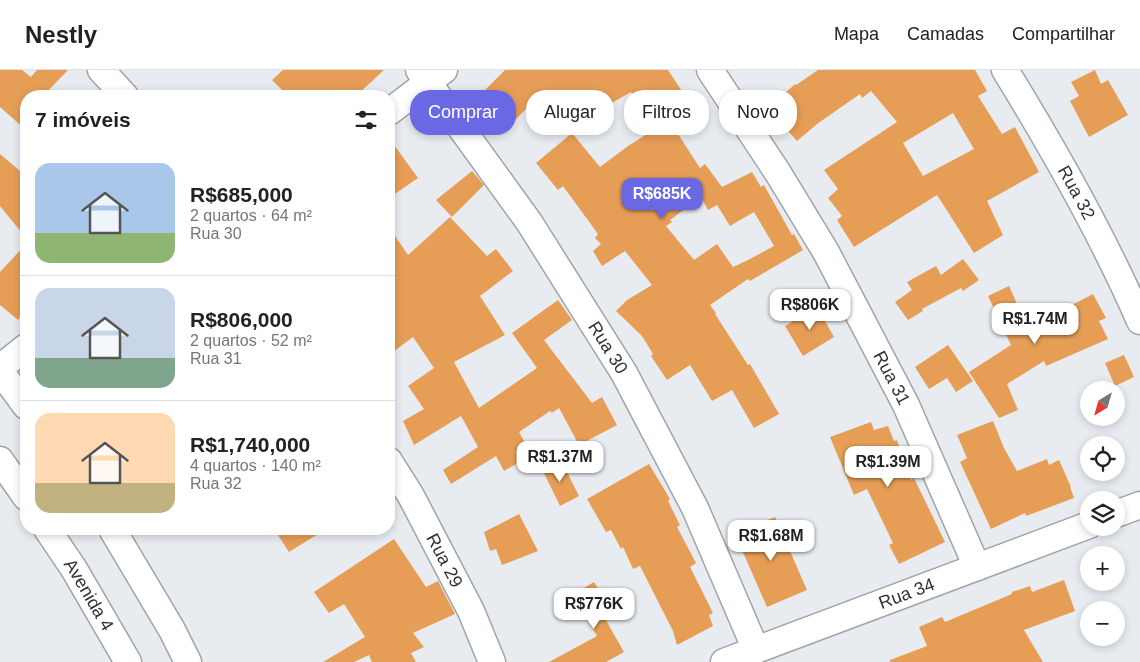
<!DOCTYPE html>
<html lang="pt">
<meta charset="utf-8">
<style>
:root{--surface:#fff;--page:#f2f2f2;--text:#222;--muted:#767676;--line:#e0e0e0;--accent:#6a69e3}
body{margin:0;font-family:Arial,sans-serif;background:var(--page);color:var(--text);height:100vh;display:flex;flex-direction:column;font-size:19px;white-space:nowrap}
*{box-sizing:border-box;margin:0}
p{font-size:16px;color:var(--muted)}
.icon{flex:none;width:28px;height:28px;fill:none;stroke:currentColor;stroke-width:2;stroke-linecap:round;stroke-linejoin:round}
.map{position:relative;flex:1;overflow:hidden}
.sheet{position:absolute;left:20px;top:20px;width:375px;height:445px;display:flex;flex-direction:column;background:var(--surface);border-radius:20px;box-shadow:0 2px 8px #0003}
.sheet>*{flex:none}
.guide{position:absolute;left:410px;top:20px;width:475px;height:45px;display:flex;gap:10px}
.needle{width:32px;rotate:217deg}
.controls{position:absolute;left:1080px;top:311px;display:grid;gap:10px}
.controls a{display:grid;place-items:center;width:45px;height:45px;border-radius:50%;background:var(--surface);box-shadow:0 2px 8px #0003;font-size:25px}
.price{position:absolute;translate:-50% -42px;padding:0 11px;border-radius:10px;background:#fff;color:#222;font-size:16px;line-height:32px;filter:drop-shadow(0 1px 2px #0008)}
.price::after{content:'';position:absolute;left:50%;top:30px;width:15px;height:11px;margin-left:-8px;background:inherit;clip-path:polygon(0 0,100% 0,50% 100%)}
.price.selected{background:var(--accent);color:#fff}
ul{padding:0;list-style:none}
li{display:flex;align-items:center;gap:15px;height:125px;padding:0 15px}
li+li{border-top:1px solid var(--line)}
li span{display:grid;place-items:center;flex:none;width:140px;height:100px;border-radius:15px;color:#555}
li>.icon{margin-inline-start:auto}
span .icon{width:60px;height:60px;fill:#fffc;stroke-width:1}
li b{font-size:21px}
h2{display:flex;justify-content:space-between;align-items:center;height:60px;padding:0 15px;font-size:21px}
.pill{padding:0 18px;border-radius:20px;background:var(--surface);box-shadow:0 2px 8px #0003;font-size:18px;line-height:45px}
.pill.selected{background:var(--accent);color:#fff}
header{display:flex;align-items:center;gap:30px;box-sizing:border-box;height:70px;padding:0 25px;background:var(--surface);border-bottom:1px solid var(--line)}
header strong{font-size:24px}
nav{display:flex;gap:28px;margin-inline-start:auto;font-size:18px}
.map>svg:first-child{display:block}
.building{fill:#e69e57;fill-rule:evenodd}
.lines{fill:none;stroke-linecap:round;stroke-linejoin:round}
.minor-casing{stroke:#a0a4a8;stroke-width:29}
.minor{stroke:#fff;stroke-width:26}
.labels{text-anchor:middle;stroke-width:4.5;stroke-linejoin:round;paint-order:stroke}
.street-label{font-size:18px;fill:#303233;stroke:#f5f9fd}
</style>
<header>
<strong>Nestly</strong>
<nav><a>Mapa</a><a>Camadas</a><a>Compartilhar</a></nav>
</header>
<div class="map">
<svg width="1140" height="592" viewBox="0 0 1140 592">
<rect width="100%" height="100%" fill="#e8ecf0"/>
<g class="building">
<path d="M 0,0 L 22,0 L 31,7 L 37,0 L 68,0 L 43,26 L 26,26 L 26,60 L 0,37 Z"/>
<path d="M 283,0 L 384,0 L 356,26 L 288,26 L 272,10 Z"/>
<path d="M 505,0 L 668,0 L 701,50 L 678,64 L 700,98 L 705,94 L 722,117 L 752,102 L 761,117 L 764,115 L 792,165 L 794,164 L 803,180 L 750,211 L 748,209 L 710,235 L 716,243 L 715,244 L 748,295 L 750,294 L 779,344 L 754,358 L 732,320 L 712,331 L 690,295 L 667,310 L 651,286 L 653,284 L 642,266 L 616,241 L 627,230 L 652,215 L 625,181 L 602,196 L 593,181 L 601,174 L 595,168 L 598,164 L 563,116 L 558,120 L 536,93 L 572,63 L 600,97 L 628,76 L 655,59 L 631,22 L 603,38 L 602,36 L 569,59 L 547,30 L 542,34 L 537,28 L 509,56 L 479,26 ZM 701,127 L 708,140 L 717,135 L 730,156 L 754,142 L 774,176 L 748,190 L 733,197 L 717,174 L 694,190 L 666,156 L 672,152 L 670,150 Z"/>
<path d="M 818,0 L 975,0 L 987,21 L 978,26 L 1002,64 L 1015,57 L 1039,102 L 987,131 L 1003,165 L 974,183 L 937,125 L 854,177 L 837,150 L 842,146 L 828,128 L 838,119 L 824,100 L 897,52 L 871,21 L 862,28 L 860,24 L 817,54 L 797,71 L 781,53 L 778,54 L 765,36 L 782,23 L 783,25 L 795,14 L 796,15 ZM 953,43 L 974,79 L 923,106 L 903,73 Z"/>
<path d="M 1095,0 L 1101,14 L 1108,10 L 1128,45 L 1089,67 L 1070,31 L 1079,26 L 1071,12 Z"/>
<path d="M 389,68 L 418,108 L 389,128 Z"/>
<path d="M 0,84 L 26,106 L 26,168 L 0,136 Z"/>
<path d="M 472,101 L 484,115 L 452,147 L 436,130 Z"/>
<path d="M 450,147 L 487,186 L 496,179 L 513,201 L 480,226 L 505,265 L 454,292 L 479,338 L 537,298 L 512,263 L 558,230 L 572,250 L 544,270 L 592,333 L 602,327 L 617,355 L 579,375 L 559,338 L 552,343 L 550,341 L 519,362 L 532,385 L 504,401 L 496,386 L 451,414 L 443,400 L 478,377 L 461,346 L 414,375 L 403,351 L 424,339 L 408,316 L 434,298 L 413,267 L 389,285 L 389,157 L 408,185 Z"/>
<path d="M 26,174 L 26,238 L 18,250 L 0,235 L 0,202 Z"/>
<path d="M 963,189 L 979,210 L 963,221 L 961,218 L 922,239 L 923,241 L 908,250 L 895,232 L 912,220 L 907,212 L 936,196 L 941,205 Z"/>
<path d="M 1009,216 L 1028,258 L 1093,224 L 1106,248 L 1099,251 L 1108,269 L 1046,296 L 1044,291 L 1007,314 L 1018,340 L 999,348 L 969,302 L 1011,275 L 988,226 Z"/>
<path d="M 817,237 L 834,267 L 803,286 L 785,256 Z"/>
<path d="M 948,275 L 973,311 L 956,322 L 947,308 L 929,319 L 915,297 Z"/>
<path d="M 1124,285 L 1134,307 L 1115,316 L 1105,293 Z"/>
<path d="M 993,351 L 1004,378 L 1017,401 L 1047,389 L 1049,395 L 1059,390 L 1071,417 L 1070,417 L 1074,428 L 1026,446 L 1025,443 L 991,459 L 960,392 L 967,388 L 957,365 Z"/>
<path d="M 871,352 L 874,360 L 888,356 L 894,371 L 897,370 L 911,410 L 914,408 L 945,472 L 899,494 L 889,475 L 893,473 L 867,419 L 854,425 L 830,367 Z"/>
<path d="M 561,390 L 579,426 L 560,436 L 542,399 Z"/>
<path d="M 649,394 L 670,429 L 668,431 L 680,455 L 677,457 L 696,493 L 690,497 L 713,543 L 709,545 L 713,556 L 677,575 L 673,561 L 640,496 L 633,499 L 623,477 L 621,479 L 611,460 L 606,462 L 587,429 Z"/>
<path d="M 519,444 L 538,481 L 502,495 L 496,479 L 490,481 L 484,462 Z"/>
<path d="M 775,447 L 807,520 L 767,537 L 735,464 Z"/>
<path d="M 274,459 L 326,459 L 289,482 Z"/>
<path d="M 394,469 L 426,517 L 438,511 L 455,544 L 413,563 L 424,577 L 411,583 L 416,592 L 372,592 L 369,585 L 354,592 L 323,592 L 365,567 L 344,534 L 329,543 L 314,522 Z"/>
<path d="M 1064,510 L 1075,541 L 1024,560 L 1043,592 L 890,592 L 890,590 L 927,576 L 919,557 L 942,547 L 945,552 L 1012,524 L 1012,522 L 1030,516 L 1032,522 Z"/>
<path d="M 594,512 L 611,540 L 603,545 L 624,582 L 606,592 L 549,592 L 597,566 L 572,525 Z"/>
</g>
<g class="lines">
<g class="minor-casing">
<g id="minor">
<path d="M 101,0 L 125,26"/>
<path id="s1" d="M 419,0 L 529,152 L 624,303 L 695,438 L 756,580"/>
<path id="s2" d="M 710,0 L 778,103 L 826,182 L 906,335 L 977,497"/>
<path id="s3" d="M 1005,0 C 1055,81 1102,164 1140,251"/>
<path d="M 389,42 L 444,0"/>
<path d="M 0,298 L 26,277"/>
<path d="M 0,301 L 26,336"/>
<path d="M 0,390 L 26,427"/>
<path id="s4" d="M 389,391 L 411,426 L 471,541 L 492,592"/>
<path d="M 1116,444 L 1140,435"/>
<path id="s5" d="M 47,459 L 74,499 L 128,592"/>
<path d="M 112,459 L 172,560 L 188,592"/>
<path id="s6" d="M 724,592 L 1089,455"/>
</g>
</g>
<use href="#minor" class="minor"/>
</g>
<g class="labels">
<g class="street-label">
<text dy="6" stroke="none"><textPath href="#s3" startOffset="142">Rua 32</textPath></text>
<text dy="6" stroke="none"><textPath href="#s1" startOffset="336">Rua 30</textPath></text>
<text dy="6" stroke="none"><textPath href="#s2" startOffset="358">Rua 31</textPath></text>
<text dy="6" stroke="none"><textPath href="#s4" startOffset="114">Rua 29</textPath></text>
<text dy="6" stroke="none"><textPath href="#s6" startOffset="195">Rua 34</textPath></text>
<text dy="6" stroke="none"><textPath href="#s5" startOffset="78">Avenida 4</textPath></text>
</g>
</g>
</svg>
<div class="controls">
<a><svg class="needle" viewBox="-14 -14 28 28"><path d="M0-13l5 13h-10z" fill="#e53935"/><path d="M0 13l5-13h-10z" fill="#767676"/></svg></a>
<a><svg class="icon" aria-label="locate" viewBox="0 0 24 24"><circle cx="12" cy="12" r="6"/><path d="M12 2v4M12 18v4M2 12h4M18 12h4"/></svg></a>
<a><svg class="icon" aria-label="layers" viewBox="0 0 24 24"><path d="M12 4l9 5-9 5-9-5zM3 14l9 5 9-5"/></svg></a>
<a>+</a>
<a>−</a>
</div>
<b class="price selected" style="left:662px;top:150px">R$685K</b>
<b class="price" style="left:810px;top:261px">R$806K</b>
<b class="price" style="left:1035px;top:275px">R$1.74M</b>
<b class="price" style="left:560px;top:413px">R$1.37M</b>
<b class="price" style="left:888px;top:418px">R$1.39M</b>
<b class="price" style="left:771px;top:492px">R$1.68M</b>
<b class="price" style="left:594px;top:560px">R$776K</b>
<div class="guide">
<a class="pill selected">Comprar</a>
<a class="pill">Alugar</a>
<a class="pill">Filtros</a>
<a class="pill">Novo</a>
</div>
<section class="sheet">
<h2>7 imóveis<svg class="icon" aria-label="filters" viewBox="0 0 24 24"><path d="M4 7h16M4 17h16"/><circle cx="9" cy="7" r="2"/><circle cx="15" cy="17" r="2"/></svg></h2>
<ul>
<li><span style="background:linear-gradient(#a9c7e8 70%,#8fb573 0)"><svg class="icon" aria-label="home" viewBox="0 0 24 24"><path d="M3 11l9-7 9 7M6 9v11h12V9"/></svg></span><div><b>R$685,000</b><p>2 quartos · 64 m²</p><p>Rua 30</p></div></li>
<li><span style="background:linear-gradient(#c9d6e8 70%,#7fa58c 0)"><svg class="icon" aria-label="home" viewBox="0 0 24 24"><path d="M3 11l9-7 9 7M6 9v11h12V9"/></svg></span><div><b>R$806,000</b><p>2 quartos · 52 m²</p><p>Rua 31</p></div></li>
<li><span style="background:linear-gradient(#ffd9b3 70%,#c2b280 0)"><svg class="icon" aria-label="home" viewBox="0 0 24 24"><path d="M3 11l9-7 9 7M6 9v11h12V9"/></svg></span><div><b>R$1,740,000</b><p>4 quartos · 140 m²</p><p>Rua 32</p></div></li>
</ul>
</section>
</div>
